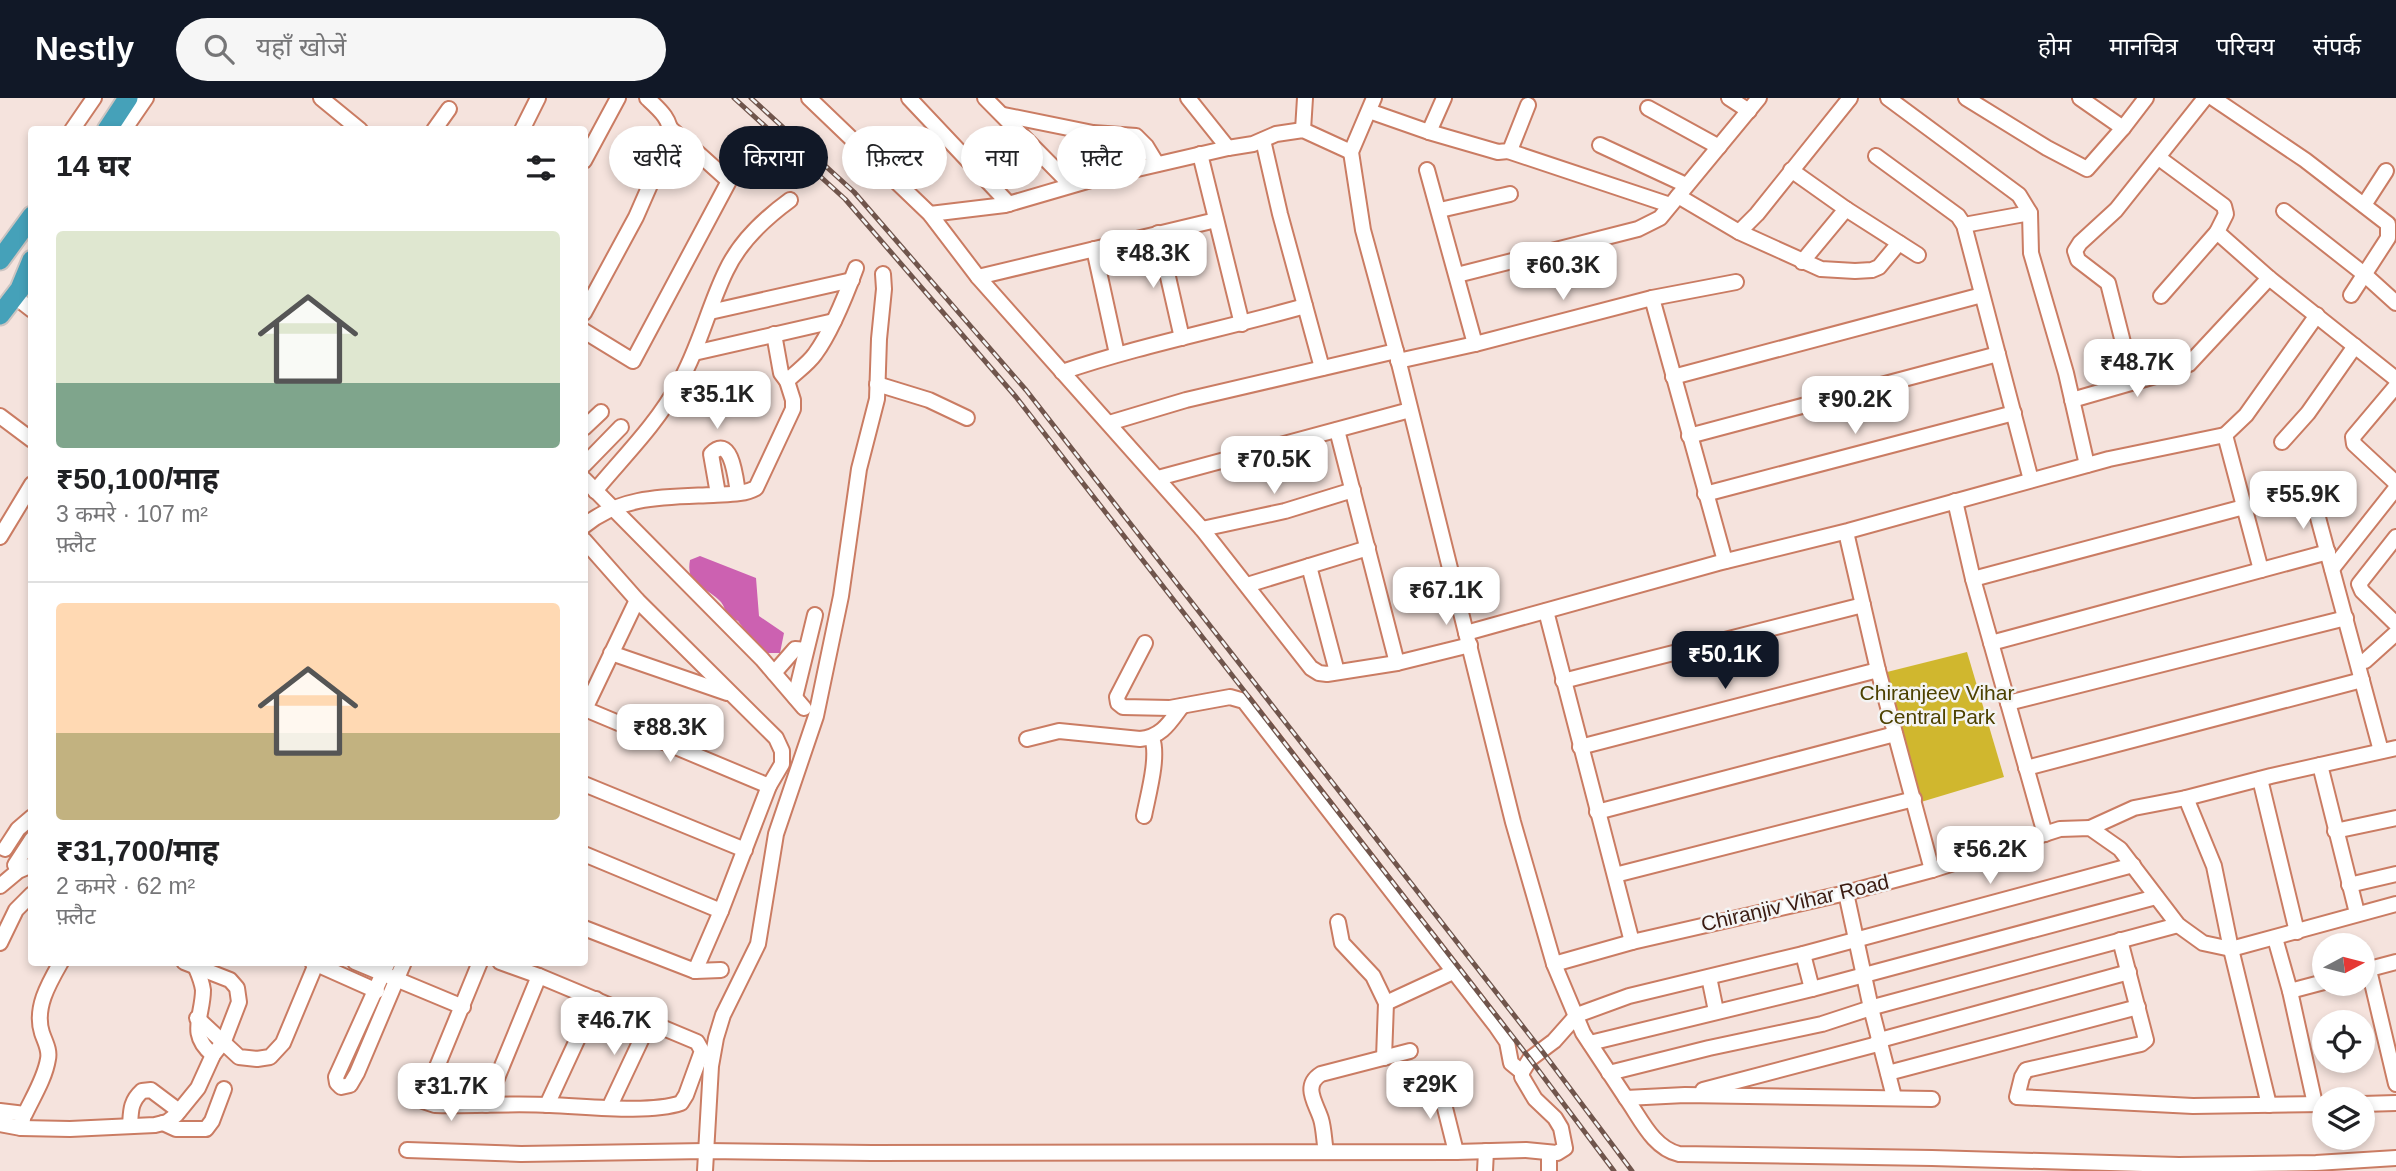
<!DOCTYPE html>
<html lang="hi">
<meta charset="utf-8">
<style>
:root{--surface:#fff;--page:#f6f6f6;--text:#202124;--muted:#757577;--line:#e0e0e0;--accent:#111827}
body{margin:0;font-family:Helvetica,"Noto Sans Devanagari",sans-serif;background:var(--page);color:var(--text);height:100vh;display:flex;flex-direction:column;font-size:26px;white-space:nowrap}
*{box-sizing:border-box;margin:0}
p{font-size:23px;color:var(--muted)}
.icon{flex:none;width:38px;height:38px;fill:none;stroke:currentColor;stroke-width:2;stroke-linecap:round;stroke-linejoin:round}
.map{position:relative;flex:1;overflow:hidden}
.side{position:absolute;left:28px;top:28px;width:560px;height:840px;display:flex;flex-direction:column;background:var(--surface);border-radius:7px;box-shadow:0 4px 10px #0003}
.side>*{flex:none}
.hud{position:absolute;left:609px;top:28px;width:665px;height:63px;display:flex;gap:14px}
.needle{width:46px;rotate:83deg}
.tools{position:absolute;left:2312px;top:835px;display:grid;gap:14px}
.tools a{display:grid;place-items:center;width:63px;height:63px;border-radius:50%;background:var(--surface);box-shadow:0 4px 10px #0003;font-size:35px}
.price{position:absolute;translate:-50% -60px;padding:0 16px;border-radius:14px;background:#fff;color:#222;font-size:23px;line-height:46px;filter:drop-shadow(0 2px 4px #0008)}
.price::after{content:'';position:absolute;left:50%;top:42px;width:21px;height:16px;margin-left:-10px;background:inherit;clip-path:polygon(0 0,100% 0,50% 100%)}
.price.on{background:var(--accent);color:#fff}
ul{padding:0;list-style:none}
li{display:grid;align-content:center;gap:14px;height:371px;padding:0 28px}
li+li{border-top:2px solid var(--line)}
li span{display:grid;place-items:center;height:217px;border-radius:7px;color:#555}
li>.icon{margin-inline-start:auto}
span .icon{width:126px;height:126px;fill:#fffc;stroke-width:1}
li b{font-size:30px}
h2{display:flex;justify-content:space-between;align-items:center;height:84px;padding:0 28px;font-size:30px}
.pill{padding:0 24px;border-radius:32px;background:var(--surface);box-shadow:0 4px 10px #0003;font-size:24px;line-height:63px}
.pill.on{background:var(--accent);color:#fff}
header{display:flex;align-items:center;gap:42px;box-sizing:border-box;height:98px;padding:0 35px;background:var(--accent);color:#fff}
header strong{font-size:33px}
nav{display:flex;gap:38px;margin-inline-start:auto;font-size:24px}
.search{width:490px;height:63px;background:var(--page);display:flex;align-items:center;gap:18px;box-sizing:border-box;padding:0 24px;border-radius:38px;color:var(--muted);font-size:26px}
.map>svg:first-child{display:block}
.green{fill:#d0b72e}
.water{fill:#cc61b1}
.lines{fill:none;stroke-linecap:round;stroke-linejoin:round}
.minor-casing{stroke:#ca7c63;stroke-width:18}
.highway-casing{stroke:#ccc4c1;stroke-width:23}
.minor{stroke:#fff;stroke-width:14}
.highway{stroke:#45a1b9;stroke-width:19}
.rail-casing{stroke:#70554c;stroke-width:5}
.rail{stroke:#f4f4f4;stroke-width:2.5;stroke-dasharray:8;stroke-linecap:butt}
.labels{text-anchor:middle;stroke-width:5;stroke-linejoin:round;paint-order:stroke}
.park-label{font-size:21px;fill:#4d4100;stroke:#f4f4f4}
.street-label{font-size:21px;fill:#3a1b11;stroke:#f4f4f4}
</style>
<header>
<strong>Nestly</strong>
<div class="search"><svg class="icon" aria-label="search" viewBox="0 0 24 24"><circle cx="10" cy="10" r="6"/><path d="M15 15l6 6"/></svg>यहाँ खोजें</div>
<nav><a>होम</a><a>मानचित्र</a><a>परिचय</a><a>संपर्क</a></nav>
</header>
<div class="map">
<svg width="2396" height="1073" viewBox="0 0 2396 1073">
<rect width="100%" height="100%" fill="#f5e3dd"/>
<path class="green" d="M 1967,554 L 2004,679 L 1921,704 L 1883,575 Z"/>
<path class="water" d="M 700,458 L 756,480 L 759,518 L 784,535 L 780,555 L 761,555 L 738,523 L 728,519 C 726,514 724,508 721,504 C 707,488 685,489 690,462 Z"/>
<g class="lines">
<g class="minor-casing">
<g id="minor">
<path d="M 321,0 L 360,32"/>
<path d="M 809,0 L 930,116 L 978,179 L 1202,431 L 1311,570 L 1319,575 L 1327,576 L 1397,565 L 1470,547"/>
<path d="M 909,0 L 1009,106"/>
<path d="M 985,0 L 1071,87"/>
<path d="M 1188,0 L 1228,50"/>
<path d="M 1374,0 L 1351,54 L 1363,132 L 1396,253 L 1513,724 L 1554,866 L 1583,935 L 1626,1000 L 1685,997 L 1932,1001"/>
<path d="M 1729,0 L 1749,13"/>
<path d="M 1888,0 L 2019,97 L 2030,115 L 2031,155 L 2066,275 L 2087,367"/>
<path d="M 1966,0 L 2047,50 L 2087,71 L 2123,30 L 2146,0"/>
<path d="M 2080,0 L 2123,30"/>
<path d="M 2213,0 L 2305,62 L 2388,126 L 2388,140 L 2351,197"/>
<path d="M 1648,10 L 1719,49"/>
<path d="M 1369,13 L 1429,34 L 1498,54 L 1508,53 L 1511,50 L 1528,7"/>
<path d="M 1004,17 L 1093,35 L 1136,38 L 1146,48 L 1157,66"/>
<path d="M 72,32 L 94,0"/>
<path d="M 124,32 L 146,0"/>
<path d="M 434,32 L 449,11"/>
<path d="M 522,32 L 538,0"/>
<path d="M 1303,32 L 1305,0"/>
<path d="M 1429,34 L 1444,0"/>
<path d="M 1263,42 L 1280,116 L 1322,270"/>
<path d="M 1600,47 L 1686,87"/>
<path d="M 1508,53 L 1670,107"/>
<path d="M 1200,56 L 1242,226"/>
<path d="M 1876,58 L 1958,118 L 1964,127 L 2031,382"/>
<path d="M 2159,60 L 2224,108 L 2226,116 L 2217,134"/>
<path d="M 584,63 L 618,0"/>
<path d="M 1427,72 L 1475,246"/>
<path d="M 1791,72 L 1846,111 L 1918,157"/>
<path d="M 1678,98 L 1739,134 L 1821,171 L 1855,173 L 1872,172 L 1879,169 L 1899,145"/>
<path d="M 2364,107 L 2386,73"/>
<path d="M 1440,112 L 1510,96"/>
<path d="M 2284,113 L 2364,176 L 2396,205"/>
<path d="M 930,116 L 1005,107 L 1094,81 L 1228,50 L 1253,46 L 1276,36 L 1303,32 L 1351,54"/>
<path d="M 1964,127 L 2030,115"/>
<path d="M 1739,134 L 1757,116 L 1850,0"/>
<path d="M 1158,135 L 1182,240"/>
<path d="M 1094,151 L 1117,256"/>
<path d="M 1802,164 L 1846,111"/>
<path d="M 1457,177 L 1638,131 L 1660,120 L 1759,0"/>
<path d="M 978,179 L 1216,122"/>
<path d="M 14,198 L 32,212"/>
<path d="M 2161,198 L 2217,134 L 2269,180 L 2396,281"/>
<path d="M 1652,200 L 1725,463"/>
<path d="M 710,214 L 852,182"/>
<path d="M 584,215 L 636,119 L 671,39 C 671,21 660,12 647,0"/>
<path d="M 584,233 L 633,263 L 729,83 L 671,31"/>
<path d="M 774,236 L 781,275 L 787,283"/>
<path d="M 694,255 L 834,223"/>
<path d="M 1398,263 L 1475,246 L 1652,200 L 1736,184"/>
<path d="M 1062,274 C 1141,247 1224,231 1305,208"/>
<path d="M 1673,279 L 1982,197"/>
<path d="M 2133,284 L 2108,185 L 2078,162 L 2075,153 L 2080,145 L 2116,112 L 2205,0"/>
<path d="M 877,286 L 929,302 L 967,320"/>
<path d="M 2396,288 L 2353,339 L 2354,346 L 2396,385"/>
<path d="M 2072,302 L 2176,272 L 2189,266 L 2269,180"/>
<path d="M 0,318 L 32,342"/>
<path d="M 1109,325 L 1186,302 L 1396,253"/>
<path d="M 584,330 L 601,314"/>
<path d="M 1337,332 L 1397,565"/>
<path d="M 2225,337 L 2246,317 L 2317,217"/>
<path d="M 1689,338 L 1998,256"/>
<path d="M 2282,344 L 2308,315 L 2355,248"/>
<path d="M 584,367 L 621,329"/>
<path d="M 1158,380 L 1410,312"/>
<path d="M 584,381 L 762,561 L 804,610"/>
<path d="M 595,393 C 624,358 656,327 678,287 C 699,251 708,210 726,173 C 740,143 764,121 790,102"/>
<path d="M 718,396 L 711,356 C 732,334 736,384 738,395"/>
<path d="M 1705,396 L 2014,315"/>
<path d="M 2313,401 L 2381,653"/>
<path d="M 1955,403 L 1973,481 L 2045,736"/>
<path d="M 584,428 C 621,397 668,399 713,397 C 727,396 743,397 756,390 L 793,311 L 793,302 L 787,283 C 796,274 808,266 815,256 C 832,233 846,197 856,170"/>
<path d="M 1202,431 L 1285,413 L 1353,392"/>
<path d="M 1846,434 L 1878,572 L 1932,772"/>
<path d="M 0,439 L 32,386"/>
<path d="M 2396,439 L 2359,486 L 2362,493 L 2396,526"/>
<path d="M 584,442 L 637,502 L 776,640 L 782,653 L 782,666 L 769,688 L 721,813 L 695,873 L 584,830"/>
<path d="M 1309,468 L 1337,574"/>
<path d="M 2332,471 L 2396,390"/>
<path d="M 1973,481 L 2244,409"/>
<path d="M 1247,487 L 1368,450"/>
<path d="M 1546,513 L 1632,844"/>
<path d="M 1466,535 L 1718,465 L 1848,433 L 2109,361 L 2225,337 L 2261,472"/>
<path d="M 1145,545 L 1117,599 L 1118,605 L 1123,609 L 1170,610 L 1230,599 L 1244,603 L 1496,928 L 1507,944 L 1511,965 L 1522,974"/>
<path d="M 1991,545 L 2328,454"/>
<path d="M 611,555 L 727,595"/>
<path d="M 2365,563 L 2396,535"/>
<path d="M 774,575 L 795,551 L 806,552"/>
<path d="M 1563,583 L 1863,507"/>
<path d="M 795,599 L 815,517"/>
<path d="M 2008,605 L 2346,520"/>
<path d="M 585,611 L 769,688"/>
<path d="M 584,613 L 637,502"/>
<path d="M 1027,641 L 1059,633 L 1140,641 C 1162,639 1170,624 1182,608"/>
<path d="M 1580,649 L 1878,572"/>
<path d="M 2320,667 L 2357,815"/>
<path d="M 2026,670 L 2362,582"/>
<path d="M 2260,681 L 2297,834"/>
<path d="M 584,686 L 745,752"/>
<path d="M 2186,700 L 2214,768 L 2231,851 L 2269,1007"/>
<path d="M 1597,714 L 1895,636"/>
<path d="M 1144,718 C 1148,697 1159,659 1152,640"/>
<path d="M 2090,730 L 2134,710 L 2186,700 L 2271,678 L 2396,650"/>
<path d="M 2335,733 L 2396,720"/>
<path d="M 5,751 L 18,731 L 32,719"/>
<path d="M 584,756 L 721,813"/>
<path d="M 15,767 L 32,741"/>
<path d="M 1615,777 L 1914,701"/>
<path d="M 2349,787 L 2396,776"/>
<path d="M 0,788 L 18,773 L 32,767"/>
<path d="M 1846,795 L 1871,910 L 1894,999"/>
<path d="M 1338,824 L 1342,845 L 1373,878 L 1386,905 L 1384,960"/>
<path d="M 2275,840 L 2290,893 L 2315,1006"/>
<path d="M 2120,842 L 2146,942 L 2141,946 L 2026,972 L 2022,979 L 2017,999 L 2193,1008 L 2324,1006"/>
<path d="M 0,845 L 16,812 L 32,796"/>
<path d="M 1803,856 L 1812,891"/>
<path d="M 312,864 L 377,893"/>
<path d="M 355,864 L 463,909"/>
<path d="M 388,864 L 336,979 L 337,985 L 341,989 L 350,987 L 357,975 L 404,864"/>
<path d="M 480,864 L 423,1003 L 435,1007 C 473,1008 512,1005 550,1007 C 584,1008 649,1016 681,1005 L 686,997 L 702,953 L 697,944 L 539,878 L 500,864"/>
<path d="M 1554,866 L 1632,844 L 1846,795 L 1932,772 L 2060,731 L 2090,730 L 2120,751 L 2178,827 L 2203,845 L 2231,851 L 2396,806"/>
<path d="M 196,870 C 199,877 202,884 203,892 C 203,918 187,936 213,957"/>
<path d="M 2369,872 L 2396,986"/>
<path d="M 695,873 L 721,872"/>
<path d="M 2362,873 L 2396,864"/>
<path d="M 1709,879 L 1716,913"/>
<path d="M 2290,893 L 2324,884"/>
<path d="M 1386,905 L 1453,874"/>
<path d="M 197,920 L 239,959 L 257,961 L 270,959 L 283,945 L 316,866"/>
<path d="M 1590,945 L 1812,891 L 2156,799"/>
<path d="M 1609,975 L 1709,950 L 1822,926 L 1877,908 L 2178,827"/>
<path d="M 1888,975 L 2138,909"/>
<path d="M 1438,982 L 1456,1054"/>
<path d="M 1703,992 L 1874,947 L 1880,942 L 2129,874"/>
<path d="M 1626,1000 C 1641,1021 1653,1050 1679,1056 L 1932,1060 L 2179,1067 L 2316,1065 L 2396,1060"/>
<path d="M 2362,1006 L 2396,1005"/>
<path d="M 486,1007 L 539,878"/>
<path d="M 547,1007 L 596,901"/>
<path d="M 609,1010 L 650,923"/>
<path d="M 0,1013 L 25,1016 C 33,999 45,980 48,961 C 50,952 45,944 42,935 C 34,910 49,885 61,864"/>
<path d="M 163,1025 L 176,1031 L 206,1031 L 212,1023 L 224,991"/>
<path d="M 0,1026 L 21,1030 L 23,1021"/>
<path d="M 130,1028 C 131,1013 130,1004 142,993 L 151,992 L 179,1013"/>
<path d="M 21,1030 L 70,1031 L 155,1027 L 167,1024 L 176,1017 L 198,990 L 213,957 L 224,943 L 239,904 L 237,890 L 230,882 L 184,864"/>
<path d="M 407,1052 L 521,1056 L 706,1053 L 872,1055 L 1456,1054 L 1526,1052 L 1557,1055 L 1565,1050 L 1561,1030 L 1555,1020 L 1535,1001 L 1522,979 L 1522,974 L 1530,961 L 1554,943 L 1577,917 L 1629,898 L 1803,856 L 2133,767"/>
<path d="M 1326,1054 C 1324,1043 1324,1031 1321,1021 C 1316,1005 1302,988 1321,976 L 1410,953"/>
<path d="M 1549,1055 L 1549,1073"/>
<path d="M 705,1073 L 711,968 L 716,940 L 723,917 L 758,846 L 776,736 L 816,618 L 841,498 L 859,371 L 877,301 L 879,241 L 884,191 L 883,176"/>
<path d="M 1485,1073 L 1486,1053"/>
</g>
</g>
<g class="highway-casing">
<g id="highway">
<path d="M 107,32 L 128,0"/>
<path d="M 0,162 L 32,118"/>
<path d="M 0,217 L 20,191 L 32,162"/>
</g>
</g>
<use href="#minor" class="minor"/>
<use href="#highway" class="highway"/>
<g class="rail-casing">
<g id="rail">
<path d="M 734,0 L 845,101 L 1016,299 L 1530,961 L 1614,1073"/>
<path d="M 751,0 L 854,94 L 1026,292 L 1542,953 L 1632,1073"/>
</g>
</g>
<use href="#rail" class="rail"/>
</g>
<g class="labels">
<g class="park-label">
<text x="1937" y="602">Chiranjeev Vihar<tspan x="1937" dy="24">Central Park</tspan></text>
</g>
<g class="street-label">
<text transform="translate(1795 805) rotate(-13)" y="7">Chiranjiv Vihar Road</text>
</g>
</g>
</svg>
<div class="tools">
<a><svg class="needle" viewBox="-14 -14 28 28"><path d="M0-13l5 13h-10z" fill="#e53935"/><path d="M0 13l5-13h-10z" fill="#757577"/></svg></a>
<a><svg class="icon" aria-label="locate" viewBox="0 0 24 24"><circle cx="12" cy="12" r="6"/><path d="M12 2v4M12 18v4M2 12h4M18 12h4"/></svg></a>
<a><svg class="icon" aria-label="layers" viewBox="0 0 24 24"><path d="M12 4l9 5-9 5-9-5zM3 14l9 5 9-5"/></svg></a>
</div>
<b class="price" style="left:1153px;top:192px">₹48.3K</b>
<b class="price" style="left:1563px;top:204px">₹60.3K</b>
<b class="price" style="left:2137px;top:301px">₹48.7K</b>
<b class="price" style="left:717px;top:333px">₹35.1K</b>
<b class="price" style="left:1855px;top:338px">₹90.2K</b>
<b class="price" style="left:1274px;top:398px">₹70.5K</b>
<b class="price" style="left:2303px;top:433px">₹55.9K</b>
<b class="price" style="left:1446px;top:529px">₹67.1K</b>
<b class="price on" style="left:1725px;top:593px">₹50.1K</b>
<b class="price" style="left:670px;top:666px">₹88.3K</b>
<b class="price" style="left:1990px;top:788px">₹56.2K</b>
<b class="price" style="left:614px;top:959px">₹46.7K</b>
<b class="price" style="left:1430px;top:1023px">₹29K</b>
<b class="price" style="left:451px;top:1025px">₹31.7K</b>
<div class="hud">
<a class="pill">खरीदें</a>
<a class="pill on">किराया</a>
<a class="pill">फ़िल्टर</a>
<a class="pill">नया</a>
<a class="pill">फ़्लैट</a>
</div>
<section class="side">
<h2>14 घर<svg class="icon" aria-label="filters" viewBox="0 0 24 24"><path d="M4 7h16M4 17h16"/><circle cx="9" cy="7" r="2"/><circle cx="15" cy="17" r="2"/></svg></h2>
<ul>
<li><span style="background:linear-gradient(#dfe7d0 70%,#7fa58c 0)"><svg class="icon" aria-label="home" viewBox="0 0 24 24"><path d="M3 11l9-7 9 7M6 9v11h12V9"/></svg></span><div><b>₹50,100/माह</b><p>3 कमरे · 107 m²</p><p>फ़्लैट</p></div></li>
<li><span style="background:linear-gradient(#ffd9b3 60%,#c2b280 0)"><svg class="icon" aria-label="home" viewBox="0 0 24 24"><path d="M3 11l9-7 9 7M6 9v11h12V9"/></svg></span><div><b>₹31,700/माह</b><p>2 कमरे · 62 m²</p><p>फ़्लैट</p></div></li>
</ul>
</section>
</div>
